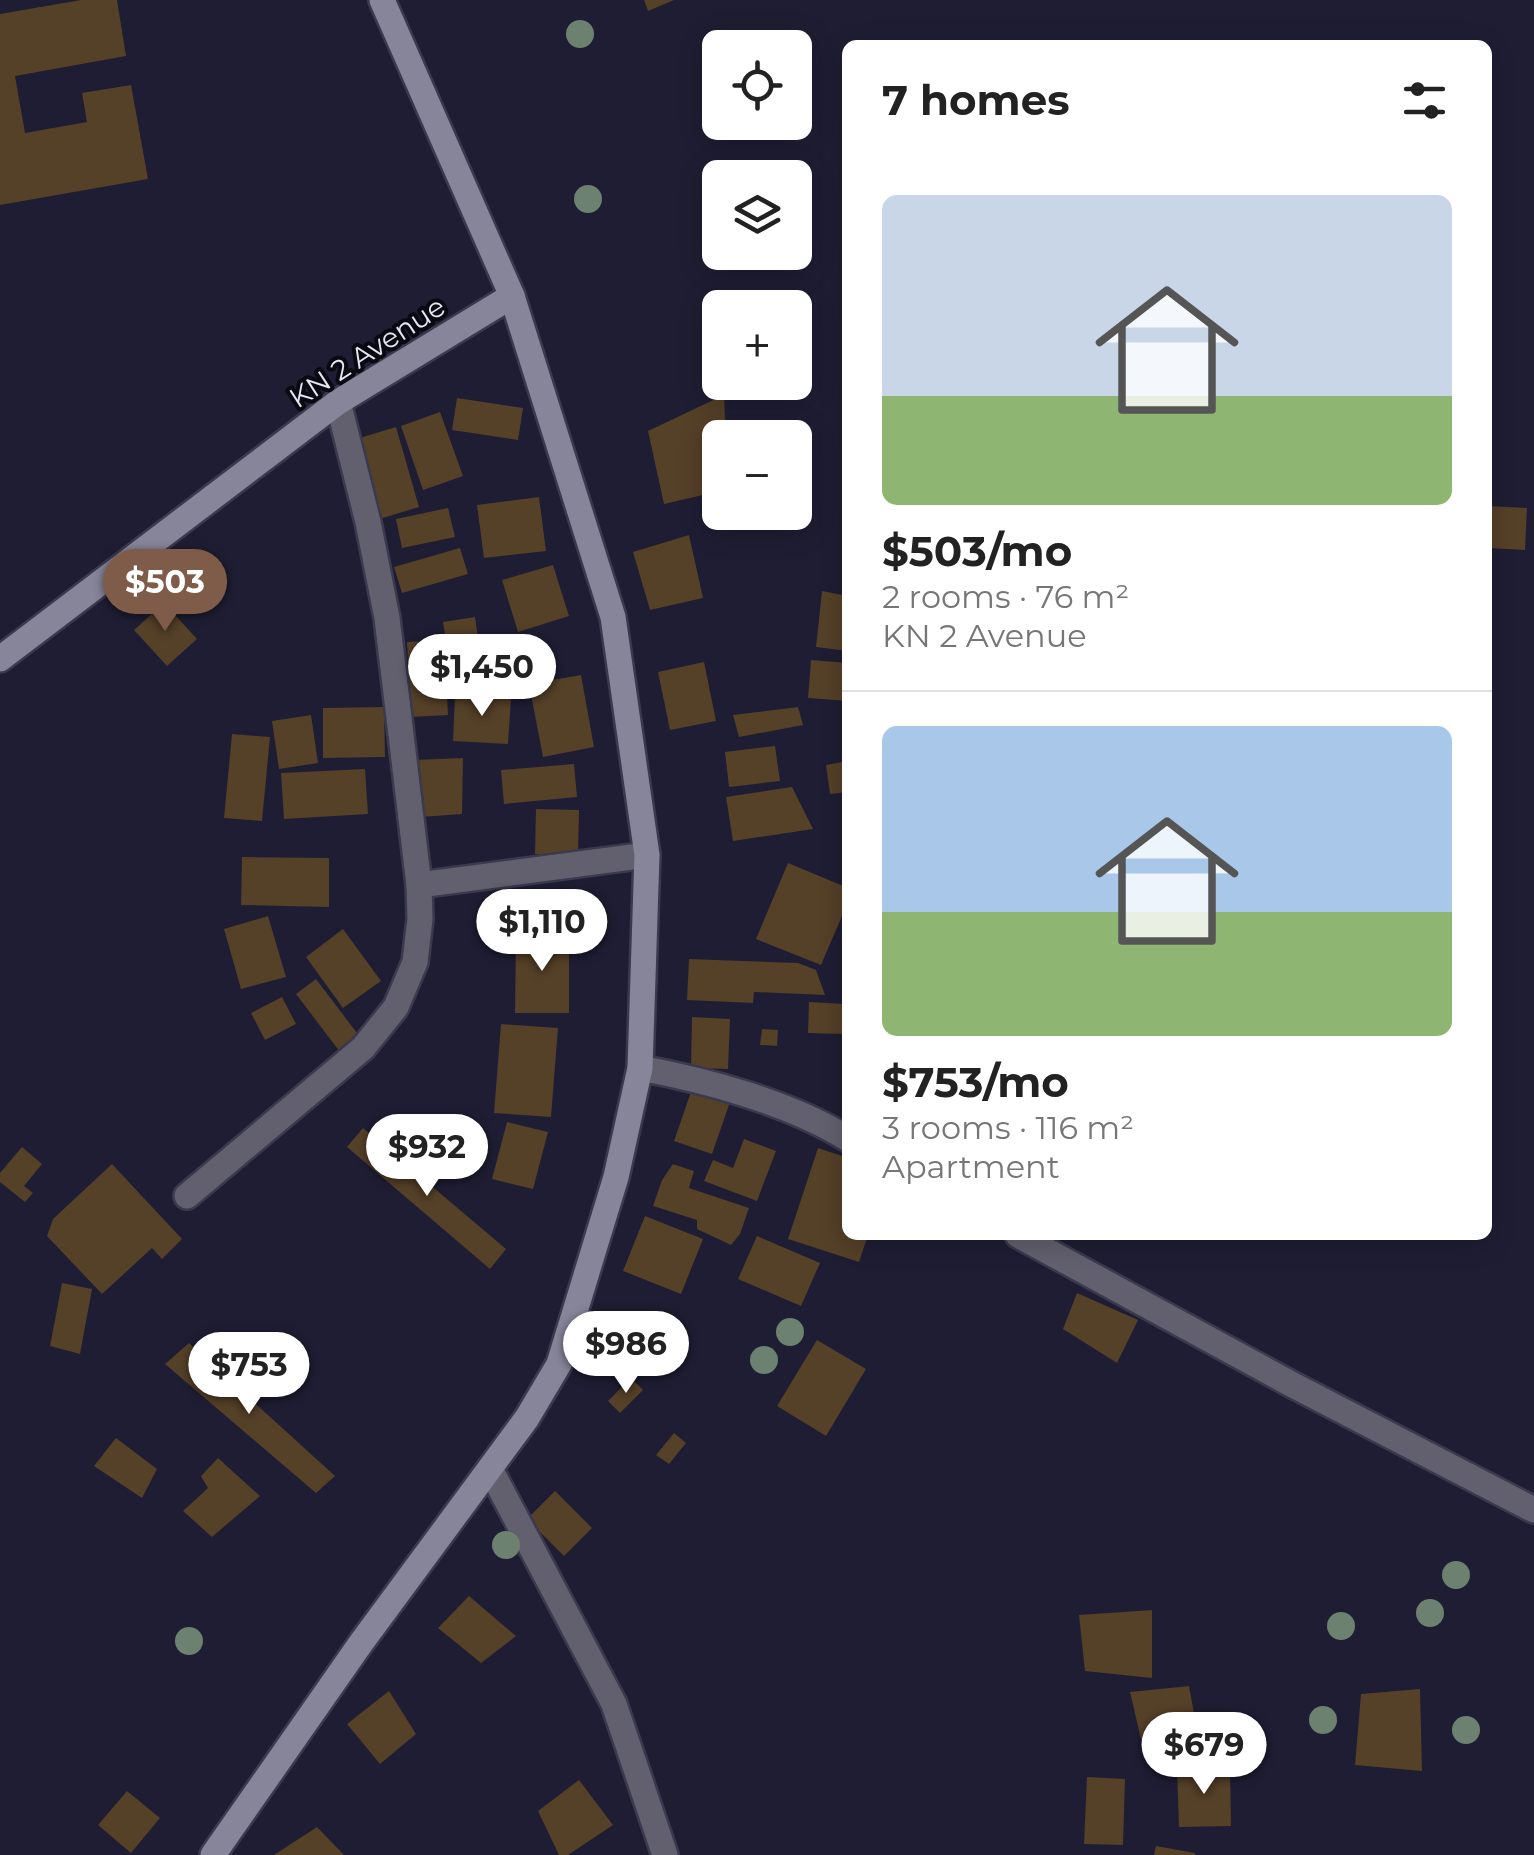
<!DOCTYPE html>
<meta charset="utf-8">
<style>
:root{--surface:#fff;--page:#f6f6f6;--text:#222;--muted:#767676;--line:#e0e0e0;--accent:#7f5c49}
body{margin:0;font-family:Montserrat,sans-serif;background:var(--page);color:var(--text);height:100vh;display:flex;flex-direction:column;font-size:38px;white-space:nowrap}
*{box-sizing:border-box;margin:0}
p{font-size:32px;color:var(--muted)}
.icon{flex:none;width:55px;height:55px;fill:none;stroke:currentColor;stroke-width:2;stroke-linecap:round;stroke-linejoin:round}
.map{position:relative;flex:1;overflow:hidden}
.details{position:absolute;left:842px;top:40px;width:650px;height:1200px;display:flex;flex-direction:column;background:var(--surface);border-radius:15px;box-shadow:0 5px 25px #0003}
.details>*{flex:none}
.controls{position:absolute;left:702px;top:30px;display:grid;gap:20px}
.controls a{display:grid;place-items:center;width:110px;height:110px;border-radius:15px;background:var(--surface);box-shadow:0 5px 25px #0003;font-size:50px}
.price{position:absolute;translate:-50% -85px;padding:0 22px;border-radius:35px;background:#fff;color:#222;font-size:32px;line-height:65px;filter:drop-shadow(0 2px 5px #0008)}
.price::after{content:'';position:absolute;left:50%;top:60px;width:30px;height:22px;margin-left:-15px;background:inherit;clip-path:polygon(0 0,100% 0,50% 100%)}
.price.active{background:var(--accent);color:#fff}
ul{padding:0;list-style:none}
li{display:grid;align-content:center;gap:20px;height:530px;padding:0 40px}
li+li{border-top:2px solid var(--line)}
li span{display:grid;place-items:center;height:310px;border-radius:15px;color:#555}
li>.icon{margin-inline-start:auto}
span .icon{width:180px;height:180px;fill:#fffc;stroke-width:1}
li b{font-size:42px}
h2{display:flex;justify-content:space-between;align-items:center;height:120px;padding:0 40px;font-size:42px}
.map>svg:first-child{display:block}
.building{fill:#554028}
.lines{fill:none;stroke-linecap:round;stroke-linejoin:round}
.street-casing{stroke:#3a394e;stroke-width:30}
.secondary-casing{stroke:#3a394e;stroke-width:30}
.street{stroke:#62606e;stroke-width:25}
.secondary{stroke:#87859a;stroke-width:25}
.tree{fill:#6c8170}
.labels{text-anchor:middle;stroke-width:8;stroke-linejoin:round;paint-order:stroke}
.street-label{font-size:28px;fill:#e6e7f5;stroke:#090912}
</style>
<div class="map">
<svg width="1534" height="1855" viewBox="0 0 1534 1855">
<rect width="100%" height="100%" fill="#1e1d33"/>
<g class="building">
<path d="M 81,0 L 117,0 L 126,56 L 15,76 L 25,133 L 87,122 L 82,93 L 131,85 L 148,179 L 0,205 L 0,14 Z"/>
<path d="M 644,0 L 674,0 L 648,11 Z"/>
<path d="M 724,395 L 726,438 L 720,438 L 720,491 L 664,504 L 648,431 Z"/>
<path d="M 457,398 L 523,408 L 518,440 L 452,430 Z"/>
<path d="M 440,412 L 463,476 L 423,490 L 401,426 Z"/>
<path d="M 396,427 L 419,507 L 376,520 L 353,440 Z"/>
<path d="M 539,497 L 546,551 L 484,558 L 477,505 Z"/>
<path d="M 1488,506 L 1527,508 L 1525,550 L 1488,548 Z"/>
<path d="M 448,508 L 455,537 L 402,548 L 396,519 Z"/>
<path d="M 689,535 L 703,598 L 650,610 L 633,552 Z"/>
<path d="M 460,548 L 468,574 L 402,593 L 394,567 Z"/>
<path d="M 553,565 L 569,616 L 518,632 L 502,580 Z"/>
<path d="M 822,591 L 848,596 L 848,651 L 816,647 Z"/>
<path d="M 164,603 L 197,639 L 167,666 L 134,630 Z"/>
<path d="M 475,617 L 481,659 L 450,663 L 443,622 Z"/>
<path d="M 444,640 L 448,715 L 411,717 L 407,642 Z"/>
<path d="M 811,660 L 848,663 L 848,701 L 808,698 Z"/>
<path d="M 704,662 L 716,721 L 670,730 L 658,672 Z"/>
<path d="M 581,675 L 594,747 L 543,757 L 529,684 Z"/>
<path d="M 455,695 L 511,698 L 508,744 L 453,741 Z"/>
<path d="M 384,707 L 385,757 L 323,758 L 323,708 Z"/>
<path d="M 798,707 L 803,725 L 739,737 L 733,715 Z"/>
<path d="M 311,715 L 318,763 L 279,769 L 272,721 Z"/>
<path d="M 232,734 L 270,737 L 262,821 L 224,818 Z"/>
<path d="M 775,746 L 780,781 L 729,787 L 725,752 Z"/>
<path d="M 463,758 L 462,814 L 421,817 L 414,760 Z"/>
<path d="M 848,761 L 848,792 L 830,794 L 826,765 Z"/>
<path d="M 574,764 L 577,797 L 504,804 L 501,770 Z"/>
<path d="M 365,769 L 368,814 L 284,819 L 281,773 Z"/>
<path d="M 792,787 L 813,829 L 733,841 L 726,797 Z"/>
<path d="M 848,795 L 848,825 L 845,825 L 842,796 Z"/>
<path d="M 536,809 L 579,810 L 578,855 L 535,854 Z"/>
<path d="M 242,857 L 329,858 L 329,907 L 241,905 Z"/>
<path d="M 788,863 L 848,888 L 848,902 L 821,965 L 756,939 Z"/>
<path d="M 268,916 L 286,977 L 241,989 L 224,929 Z"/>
<path d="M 343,929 L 381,981 L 343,1008 L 306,957 Z"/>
<path d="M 516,935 L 569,936 L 569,1013 L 515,1013 Z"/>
<path d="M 689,959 L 798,963 L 816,970 L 825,995 L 754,992 L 753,1003 L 687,1000 Z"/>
<path d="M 316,979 L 360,1037 L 340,1052 L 296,994 Z"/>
<path d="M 282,997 L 296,1024 L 265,1040 L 251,1013 Z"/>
<path d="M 809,1002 L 845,1004 L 844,1034 L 808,1033 Z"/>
<path d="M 692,1017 L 730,1019 L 728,1069 L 691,1068 Z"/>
<path d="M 501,1024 L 558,1028 L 551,1117 L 494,1113 Z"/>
<path d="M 762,1029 L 778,1030 L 777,1046 L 760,1045 Z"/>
<path d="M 692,1089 L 730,1102 L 712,1154 L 674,1141 Z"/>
<path d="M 507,1122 L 548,1132 L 533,1189 L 492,1179 Z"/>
<path d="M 363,1128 L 506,1249 L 490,1269 L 347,1147 Z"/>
<path d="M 744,1139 L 776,1151 L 757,1201 L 704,1181 L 713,1160 L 733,1168 Z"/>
<path d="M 22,1147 L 42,1164 L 24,1186 L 33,1193 L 25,1202 L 0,1182 L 0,1173 Z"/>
<path d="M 818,1148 L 848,1158 L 848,1235 L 868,1235 L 859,1262 L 788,1239 Z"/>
<path d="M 112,1164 L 182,1239 L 162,1259 L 152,1248 L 102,1294 L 47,1236 L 53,1219 Z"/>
<path d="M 673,1164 L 694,1171 L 689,1188 L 749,1208 L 740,1234 L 731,1245 L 697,1229 L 697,1220 L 653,1206 L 662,1180 Z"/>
<path d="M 645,1216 L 703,1239 L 681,1294 L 623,1271 Z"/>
<path d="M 757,1236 L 820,1263 L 801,1306 L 738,1279 Z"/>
<path d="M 62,1283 L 92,1289 L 80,1354 L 50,1346 Z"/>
<path d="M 1077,1293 L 1138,1320 L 1117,1363 L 1063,1329 Z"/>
<path d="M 817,1340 L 866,1369 L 826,1436 L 777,1406 Z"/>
<path d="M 189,1343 L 335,1476 L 316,1493 L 165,1364 Z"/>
<path d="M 631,1378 L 643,1390 L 620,1413 L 608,1401 Z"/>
<path d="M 674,1433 L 686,1443 L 669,1464 L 656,1455 Z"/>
<path d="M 116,1438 L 157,1469 L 142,1498 L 94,1466 Z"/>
<path d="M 218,1458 L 260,1496 L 212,1537 L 183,1511 L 208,1488 L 201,1476 Z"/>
<path d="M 555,1491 L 592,1528 L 564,1556 L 527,1519 Z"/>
<path d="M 469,1596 L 516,1636 L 481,1663 L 438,1628 Z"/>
<path d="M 1152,1610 L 1152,1678 L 1085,1671 L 1079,1615 Z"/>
<path d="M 1189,1686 L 1201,1751 L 1144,1752 L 1130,1692 Z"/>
<path d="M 1420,1689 L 1422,1771 L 1355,1765 L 1361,1694 Z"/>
<path d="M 389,1691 L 416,1734 L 380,1764 L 347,1724 Z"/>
<path d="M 1230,1767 L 1231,1826 L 1179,1827 L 1177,1769 Z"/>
<path d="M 1087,1777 L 1125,1779 L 1123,1845 L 1084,1844 Z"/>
<path d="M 579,1780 L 613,1825 L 568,1855 L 559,1855 L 538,1811 Z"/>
<path d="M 127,1791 L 160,1818 L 131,1853 L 98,1825 Z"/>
<path d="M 317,1827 L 344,1855 L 274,1855 Z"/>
<path d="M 1156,1846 L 1195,1853 L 1195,1855 L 1154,1855 Z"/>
</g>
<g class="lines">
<g class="street-casing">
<g id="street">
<path d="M 419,885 L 647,855"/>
<path d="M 640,1068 C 705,1080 791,1103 848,1139"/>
<path d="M 187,1196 L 363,1048 L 396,1007 L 415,962 L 420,919 L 419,885 L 387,618 L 368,522 L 338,402"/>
<path d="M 1018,1235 L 1293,1385 L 1534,1510"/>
<path d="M 490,1469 L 614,1704 L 665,1855"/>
</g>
</g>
<g class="secondary-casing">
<g id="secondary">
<path d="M 0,659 L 338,402 L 512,296"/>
<path d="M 213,1855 L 361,1643 L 527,1418 L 559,1364 L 616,1177 L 640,1068 L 647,855 L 613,617 L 512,296 L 382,0"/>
</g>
</g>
<use href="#street" class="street"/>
<use href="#secondary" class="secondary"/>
</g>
<g class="tree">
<circle cx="580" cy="34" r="14"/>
<circle cx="588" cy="199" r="14"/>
<circle cx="790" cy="1332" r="14"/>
<circle cx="764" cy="1360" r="14"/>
<circle cx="506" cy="1545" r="14"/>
<circle cx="1456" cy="1575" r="14"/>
<circle cx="1430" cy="1613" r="14"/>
<circle cx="1341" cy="1626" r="14"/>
<circle cx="189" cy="1641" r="14"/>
<circle cx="1323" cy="1720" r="14"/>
<circle cx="1466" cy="1730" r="14"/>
</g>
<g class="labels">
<g class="street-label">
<text transform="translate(367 352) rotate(-33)" y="10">KN 2 Avenue</text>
</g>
</g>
</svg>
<div class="controls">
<a><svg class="icon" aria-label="locate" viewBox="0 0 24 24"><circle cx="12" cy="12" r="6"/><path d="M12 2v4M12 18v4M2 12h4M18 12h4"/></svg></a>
<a><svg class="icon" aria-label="layers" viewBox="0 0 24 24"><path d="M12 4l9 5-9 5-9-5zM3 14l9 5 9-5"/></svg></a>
<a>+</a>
<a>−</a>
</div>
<b class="price active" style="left:165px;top:634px">$503</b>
<b class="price" style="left:482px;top:719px">$1,450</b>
<b class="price" style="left:542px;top:974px">$1,110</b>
<b class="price" style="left:427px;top:1199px">$932</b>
<b class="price" style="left:626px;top:1396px">$986</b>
<b class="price" style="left:249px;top:1417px">$753</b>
<b class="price" style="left:1204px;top:1797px">$679</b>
<section class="details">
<h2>7 homes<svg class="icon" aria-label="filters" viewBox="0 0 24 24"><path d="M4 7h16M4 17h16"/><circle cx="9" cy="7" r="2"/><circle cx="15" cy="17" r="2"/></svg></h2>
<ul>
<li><span style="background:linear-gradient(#c9d6e8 65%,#8fb573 0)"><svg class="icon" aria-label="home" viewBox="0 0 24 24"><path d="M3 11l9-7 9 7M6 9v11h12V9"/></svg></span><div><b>$503/mo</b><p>2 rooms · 76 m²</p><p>KN 2 Avenue</p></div></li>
<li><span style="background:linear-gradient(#a9c7e8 60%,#8fb573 0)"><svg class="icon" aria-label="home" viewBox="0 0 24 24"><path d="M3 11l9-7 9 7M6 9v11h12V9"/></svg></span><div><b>$753/mo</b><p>3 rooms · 116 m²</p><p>Apartment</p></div></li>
</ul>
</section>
</div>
